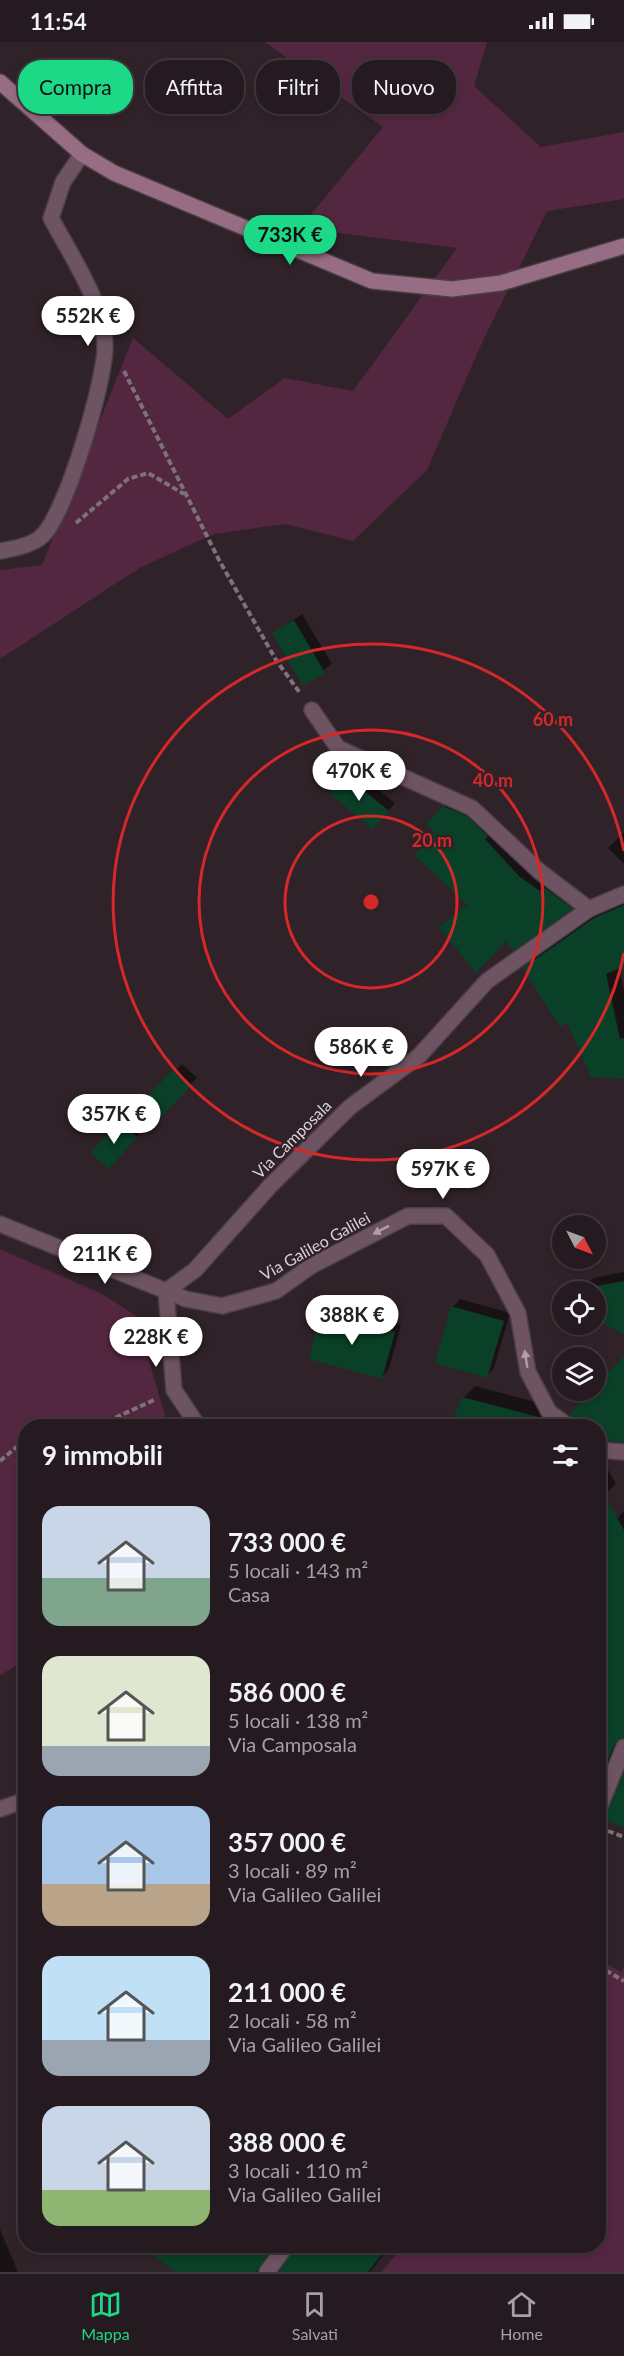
<!DOCTYPE html>
<html lang="it">
<meta charset="utf-8">
<style>
:root{--surface:#241a1f;--page:#30272c;--text:#f1f3f6;--muted:#a3a1a4;--line:#41383d;--accent:#1cd988}
body{margin:0;font-family:Lato,sans-serif;background:var(--page);color:var(--text);height:100vh;display:flex;flex-direction:column;font-size:22px;white-space:nowrap}
*{box-sizing:border-box;margin:0}
p{font-size:20px;color:var(--muted)}
.icon{flex:none;width:33px;height:33px;fill:none;stroke:currentColor;stroke-width:2;stroke-linecap:round;stroke-linejoin:round}
.map{position:relative;flex:1;overflow:hidden}
.panel{position:absolute;left:18px;top:1377px;width:588px;height:834px;display:flex;flex-direction:column;background:var(--surface);border-radius:24px;box-shadow:0 3px 9px #0003,0 0 0 2px var(--line)}
.panel>*{flex:none}
.top-card{position:absolute;left:18px;top:18px;width:588px;height:54px;display:flex;gap:12px}
.needle{width:39px;rotate:132deg}
.controls{position:absolute;left:552px;top:1173px;display:grid;gap:12px}
.controls a{display:grid;place-items:center;width:54px;height:54px;border-radius:50%;background:var(--surface);box-shadow:0 3px 9px #0003,0 0 0 2px var(--line);font-size:30px}
.price{position:absolute;translate:-50% -51px;padding:0 14px;border-radius:21px;background:#fff;color:#222;font-size:20px;line-height:39px;filter:drop-shadow(0 2px 3px #0008)}
.price::after{content:'';position:absolute;left:50%;top:36px;width:18px;height:14px;margin-left:-9px;background:inherit;clip-path:polygon(0 0,100% 0,50% 100%)}
.price.current{background:var(--accent);color:#111}
ul{padding:0;list-style:none}
li{display:flex;align-items:center;gap:18px;height:150px;padding:0 24px}
li span{display:grid;place-items:center;flex:none;width:168px;height:120px;border-radius:18px;color:#555}
li>.icon{margin-inline-start:auto}
span .icon{width:72px;height:72px;fill:#fffc;stroke-width:1}
li b{font-size:26px}
h2{display:flex;justify-content:space-between;align-items:center;height:72px;padding:0 24px;font-size:26px}
.tag{padding:0 21px;border-radius:24px;background:var(--surface);box-shadow:0 3px 9px #0003,0 0 0 2px var(--line);font-size:21px;line-height:54px}
.tag.current{background:var(--accent);color:#111}
.status{display:flex;justify-content:space-between;align-items:center;height:42px;padding:0 30px;background:var(--surface);direction:ltr}
.status svg{height:16px;fill:currentColor}
.dock{display:flex;justify-content:space-around;align-items:center;height:84px;border-top:2px solid var(--line);background:var(--surface);font-size:16px;color:var(--muted)}
.dock a{display:grid;justify-items:center;gap:3px}
.dock .current{color:var(--accent)}
.map>svg:first-child{display:block}
.green{fill:#542741}
.shadow{fill:#0007}
.building{fill:#0a4027}
.lines{fill:none;stroke-linecap:round;stroke-linejoin:round}
.street-casing{stroke:#4b3e45;stroke-width:18}
.secondary-casing{stroke:#4b3e45;stroke-width:18}
.path{stroke:#7e7178;stroke-width:4;stroke-dasharray:6 3;stroke-linecap:butt}
.street{stroke:#6e5462;stroke-width:15}
.secondary{stroke:#976d83;stroke-width:15}
.oneway{fill:#af9fa8}
.ring{fill:none;stroke:#d62828;stroke-width:3}
.labels{text-anchor:middle;stroke-width:4.5;stroke-linejoin:round;paint-order:stroke}
.street-label{font-size:16px;fill:#dbd1d6;stroke:#302229}
.centre{fill:#d62828;stroke:#302229;stroke-width:3}
.ring-label{font-size:18px;text-anchor:middle;font-weight:bold;fill:#d62828;stroke:#302229;stroke-width:4.5;stroke-linejoin:round;paint-order:stroke}
</style>
<div class="status"><b>11:54</b><svg viewBox="0 0 49 12"><path d="M0 12V9h3v3zM5 12V6h3v6zM10 12V3h3v9zM15 12V0h3v12zM26 1h20v11H26zM47 4h2v5h-2z"/></svg></div>
<div class="map">
<svg width="624" height="2230" viewBox="0 0 624 2230">
<rect width="100%" height="100%" fill="#302229"/>
<g class="green">
<path d="M 265,0 L 487,0 L 474,44 L 541,105 L 624,90 L 624,157 L 547,169 L 479,307 L 427,428 L 353,499 L 285,482 L 214,492 L 141,525 L 0,617 L 0,528 L 42,523 L 133,296 L 228,377 L 285,336 L 353,349 L 457,206 L 300,186 L 383,85 Z"/>
<path d="M 0,1207 L 102,1252 L 136,1274 L 168,1384 L 26,1384 L 25,1618 L 0,1633 Z"/>
<path d="M 599,1917 L 621,1930 L 624,1925 L 624,2230 L 382,2230 L 402,2204 L 598,2204 Z"/>
</g>
<g class="shadow">
<path d="M 302,572 L 332,622 L 304,642 L 274,591 Z"/>
<path d="M 353,727 L 395,761 L 381,778 L 346,734 Z"/>
<path d="M 454,755 L 581,856 L 513,907 L 507,897 L 441,885 L 468,861 L 437,790 L 428,782 Z"/>
<path d="M 624,790 L 624,822 L 608,806 Z"/>
<path d="M 624,856 L 624,922 L 619,925 L 624,949 L 624,1036 L 568,979 L 525,926 L 537,914 L 607,864 Z"/>
<path d="M 182,1022 L 197,1036 L 152,1082 L 138,1067 Z"/>
<path d="M 127,1073 L 143,1087 L 117,1117 L 93,1111 Z"/>
<path d="M 624,1230 L 624,1291 L 596,1277 L 596,1250 L 581,1248 L 593,1236 Z"/>
<path d="M 460,1257 L 510,1271 L 494,1326 L 487,1334 L 453,1265 Z"/>
<path d="M 330,1264 L 401,1283 L 389,1327 L 382,1335 L 311,1316 L 323,1271 Z"/>
<path d="M 624,1316 L 624,1399 L 598,1384 L 452,1384 L 463,1356 L 475,1344 L 554,1365 L 577,1381 L 596,1346 Z"/>
<path d="M 598,1410 L 616,1442 L 598,1458 Z"/>
<path d="M 624,1469 L 624,1695 L 600,1752 L 598,1765 L 598,1497 Z"/>
<path d="M 0,2187 L 18,2230 L 0,2230 Z"/>
<path d="M 164,2204 L 275,2204 L 268,2213 L 267,2223 L 276,2230 L 178,2230 L 156,2214 Z"/>
<path d="M 303,2204 L 314,2210 L 319,2204 L 390,2204 L 370,2230 L 278,2230 Z"/>
</g>
<g class="building">
<path d="M 294,578 L 325,631 L 303,644 L 272,591 Z"/>
<path d="M 345,733 L 389,769 L 373,787 L 330,752 Z"/>
<path d="M 443,764 L 467,774 L 488,794 L 485,797 L 520,835 L 540,849 L 545,846 L 573,867 L 513,909 L 506,899 L 476,931 L 439,885 L 467,862 L 414,813 L 435,790 L 426,782 Z"/>
<path d="M 624,863 L 624,924 L 606,932 L 620,997 L 624,996 L 624,1037 L 591,1035 L 567,981 L 560,985 L 523,926 L 594,876 Z"/>
<path d="M 173,1028 L 190,1045 L 152,1084 L 135,1067 Z"/>
<path d="M 118,1080 L 137,1095 L 109,1127 L 91,1111 Z"/>
<path d="M 624,1239 L 624,1292 L 596,1278 L 596,1244 Z"/>
<path d="M 451,1264 L 504,1279 L 487,1336 L 435,1321 Z"/>
<path d="M 321,1271 L 395,1290 L 382,1337 L 309,1317 Z"/>
<path d="M 624,1314 L 624,1400 L 598,1398 L 598,1384 L 578,1384 L 569,1373 L 591,1348 L 596,1348 L 596,1344 Z"/>
<path d="M 462,1355 L 542,1376 L 543,1384 L 450,1384 Z"/>
<path d="M 598,1443 L 624,1488 L 624,1695 L 615,1701 L 598,1742 Z"/>
<path d="M 624,1731 L 624,1786 L 603,1777 Z"/>
<path d="M 140,2204 L 274,2204 L 257,2230 L 176,2230 Z"/>
<path d="M 296,2204 L 388,2204 L 368,2230 L 279,2230 Z"/>
</g>
<g class="lines">
<g class="street-casing">
<g id="street">
<path d="M 0,509 C 13,507 33,503 42,494 C 66,472 105,339 105,305 C 105,263 70,212 51,176 L 63,140 L 82,112"/>
<path d="M 312,668 L 338,706 L 472,766 L 539,829 L 589,867"/>
<path d="M 0,1182 L 186,1257 L 222,1264 L 276,1249 L 311,1224 L 408,1174 L 446,1174 L 487,1213 L 518,1271 L 528,1330 L 549,1370 L 568,1384"/>
<path d="M 198,1384 L 174,1348 L 166,1249 L 195,1228 L 270,1144 L 350,1065 L 419,1014 L 487,939 L 589,867 L 624,852"/>
<path d="M 598,1408 L 624,1410"/>
<path d="M 0,1767 L 26,1758"/>
<path d="M 598,1769 L 624,1705"/>
<path d="M 267,2230 L 286,2204"/>
</g>
</g>
<g class="secondary-casing">
<path id="secondary" d="M 0,40 L 82,112 L 114,131 L 372,239 L 452,247 L 501,241 L 624,204"/>
</g>
<g class="path">
<path d="M 124,329 L 219,518 L 276,618 L 300,651"/>
<path d="M 76,481 L 128,437 L 148,431 L 184,452"/>
<path d="M 90,1384 L 106,1380 L 156,1357"/>
<path d="M 0,1419 L 19,1403 L 26,1401"/>
<path d="M 608,1789 L 624,1795"/>
<path d="M 598,1924 L 624,1939"/>
</g>
<use href="#street" class="street"/>
<use href="#secondary" class="secondary"/>
</g>
<defs><path id="oneway-solid" d="M-6-.8H1V-3.2L6.5 0L1 3.2V.8H-6Z" transform="scale(1.5)"/></defs>
<g class="oneway">
<use href="#oneway-solid" transform="translate(381 1188) rotate(153)"/>
<use href="#oneway-solid" transform="translate(526 1317) rotate(-99)"/>
</g>
<g class="ring">
<circle cx="371" cy="860" r="86"/>
<circle cx="371" cy="860" r="172"/>
<path d="M624 911A258 258 0 1 1 624 809"/>
</g>
<g class="labels">
<g class="street-label">
<text transform="translate(292 1097) rotate(-45)" y="6">Via Camposala</text>
<text transform="translate(315 1204) rotate(-29)" y="6">Via Galileo Galilei</text>
</g>
</g>
<circle cx="371" cy="860" r="9" class="centre"/>
<g class="ring-label">
<text x="553" y="684">60 m</text>
<text x="493" y="745">40 m</text>
<text x="432" y="805">20 m</text>
</g>
</svg>
<div class="controls">
<a><svg class="needle" viewBox="-14 -14 28 28"><path d="M0-13l5 13h-10z" fill="#e53935"/><path d="M0 13l5-13h-10z" fill="#a3a1a4"/></svg></a>
<a><svg class="icon" aria-label="locate" viewBox="0 0 24 24"><circle cx="12" cy="12" r="6"/><path d="M12 2v4M12 18v4M2 12h4M18 12h4"/></svg></a>
<a><svg class="icon" aria-label="layers" viewBox="0 0 24 24"><path d="M12 4l9 5-9 5-9-5zM3 14l9 5 9-5"/></svg></a>
</div>
<b class="price current" style="left:290px;top:224px">733K €</b>
<b class="price" style="left:88px;top:305px">552K €</b>
<b class="price" style="left:359px;top:760px">470K €</b>
<b class="price" style="left:361px;top:1036px">586K €</b>
<b class="price" style="left:114px;top:1103px">357K €</b>
<b class="price" style="left:443px;top:1158px">597K €</b>
<b class="price" style="left:105px;top:1243px">211K €</b>
<b class="price" style="left:352px;top:1304px">388K €</b>
<b class="price" style="left:156px;top:1326px">228K €</b>
<div class="top-card">
<a class="tag current">Compra</a>
<a class="tag">Affitta</a>
<a class="tag">Filtri</a>
<a class="tag">Nuovo</a>
</div>
<section class="panel">
<h2>9 immobili<svg class="icon" aria-label="filters" viewBox="0 0 24 24"><path d="M4 7h16M4 17h16"/><circle cx="9" cy="7" r="2"/><circle cx="15" cy="17" r="2"/></svg></h2>
<ul>
<li><span style="background:linear-gradient(#c9d6e8 60%,#7fa58c 0)"><svg class="icon" aria-label="home" viewBox="0 0 24 24"><path d="M3 11l9-7 9 7M6 9v11h12V9"/></svg></span><div><b>733 000 €</b><p>5 locali · 143 m²</p><p>Casa</p></div></li>
<li><span style="background:linear-gradient(#dfe7d0 75%,#9aa5b1 0)"><svg class="icon" aria-label="home" viewBox="0 0 24 24"><path d="M3 11l9-7 9 7M6 9v11h12V9"/></svg></span><div><b>586 000 €</b><p>5 locali · 138 m²</p><p>Via Camposala</p></div></li>
<li><span style="background:linear-gradient(#a9c7e8 65%,#b9a48a 0)"><svg class="icon" aria-label="home" viewBox="0 0 24 24"><path d="M3 11l9-7 9 7M6 9v11h12V9"/></svg></span><div><b>357 000 €</b><p>3 locali · 89 m²</p><p>Via Galileo Galilei</p></div></li>
<li><span style="background:linear-gradient(#bfe0f5 70%,#9aa5b1 0)"><svg class="icon" aria-label="home" viewBox="0 0 24 24"><path d="M3 11l9-7 9 7M6 9v11h12V9"/></svg></span><div><b>211 000 €</b><p>2 locali · 58 m²</p><p>Via Galileo Galilei</p></div></li>
<li><span style="background:linear-gradient(#c9d6e8 70%,#8fb573 0)"><svg class="icon" aria-label="home" viewBox="0 0 24 24"><path d="M3 11l9-7 9 7M6 9v11h12V9"/></svg></span><div><b>388 000 €</b><p>3 locali · 110 m²</p><p>Via Galileo Galilei</p></div></li>
</ul>
</section>
</div>
<nav class="dock">
<a class="current"><svg class="icon" aria-label="map" viewBox="0 0 24 24"><path d="M3 6l6-2 6 2 6-2v14l-6 2-6-2-6 2zM9 4v14M15 6v14"/></svg>Mappa</a>
<a><svg class="icon" aria-label="saved" viewBox="0 0 24 24"><path d="M7 4h10v16l-5-4-5 4z"/></svg>Salvati</a>
<a><svg class="icon" aria-label="home" viewBox="0 0 24 24"><path d="M3 11l9-7 9 7M6 9v11h12V9"/></svg>Home</a>
</nav>
